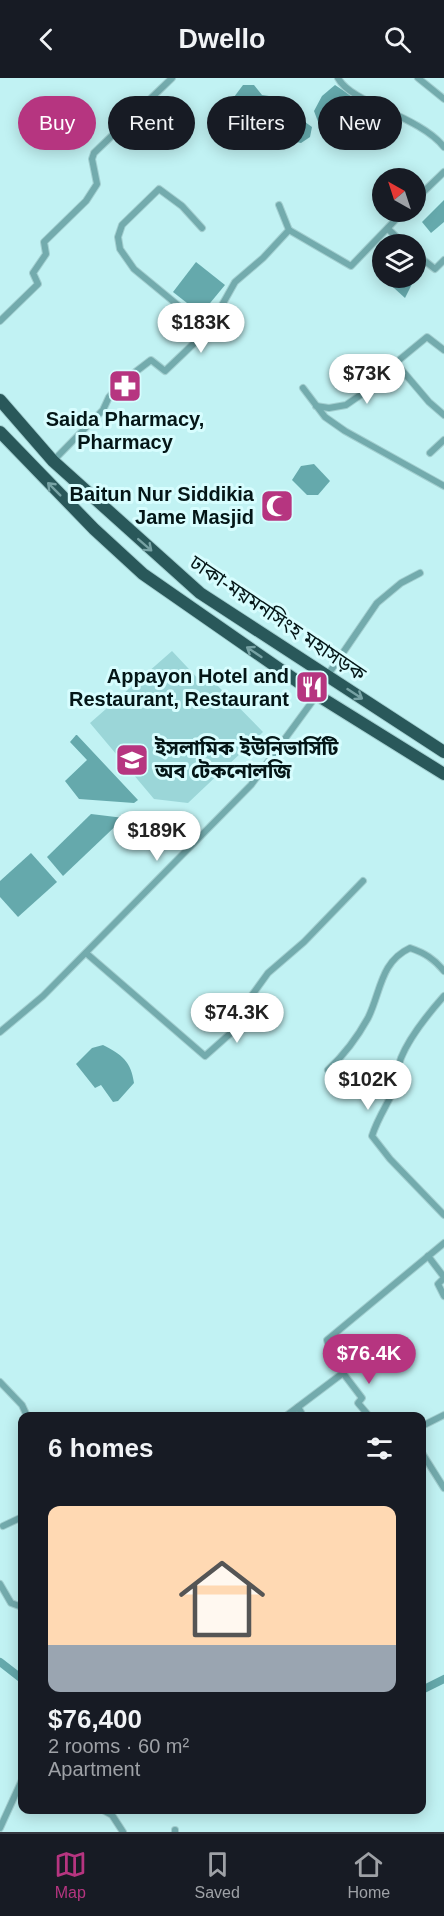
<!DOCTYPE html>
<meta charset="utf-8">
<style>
:root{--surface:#171b24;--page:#20242c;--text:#f1f3f6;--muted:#9ea1a6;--line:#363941;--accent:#b63580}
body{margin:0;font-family:Helvetica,"Noto Sans Bengali",sans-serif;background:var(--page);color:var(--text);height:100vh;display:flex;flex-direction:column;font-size:22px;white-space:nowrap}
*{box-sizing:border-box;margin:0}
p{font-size:20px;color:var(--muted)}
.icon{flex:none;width:33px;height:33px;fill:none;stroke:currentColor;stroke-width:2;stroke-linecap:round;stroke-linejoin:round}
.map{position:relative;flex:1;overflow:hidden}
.side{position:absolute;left:18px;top:1334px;width:408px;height:402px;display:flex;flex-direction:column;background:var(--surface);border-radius:12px;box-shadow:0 3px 15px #0003}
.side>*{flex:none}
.banner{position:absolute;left:18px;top:18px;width:408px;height:54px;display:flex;gap:12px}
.needle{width:39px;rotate:321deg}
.controls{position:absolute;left:372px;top:90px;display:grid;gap:12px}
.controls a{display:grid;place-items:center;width:54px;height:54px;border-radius:50%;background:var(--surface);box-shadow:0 3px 15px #0003;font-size:30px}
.price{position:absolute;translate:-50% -51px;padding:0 14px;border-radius:21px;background:#fff;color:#222;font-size:20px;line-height:39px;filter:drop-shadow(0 2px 3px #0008)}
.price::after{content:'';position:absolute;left:50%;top:36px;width:18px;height:14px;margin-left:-9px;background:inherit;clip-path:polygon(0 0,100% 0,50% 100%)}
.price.active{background:var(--accent);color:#fff}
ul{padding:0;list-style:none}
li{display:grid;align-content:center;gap:12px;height:318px;padding:0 30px}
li+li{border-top:2px solid var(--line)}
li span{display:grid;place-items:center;height:186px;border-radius:12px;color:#555}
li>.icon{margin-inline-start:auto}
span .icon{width:108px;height:108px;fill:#fffc;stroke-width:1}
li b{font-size:26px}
h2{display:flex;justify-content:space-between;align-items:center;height:72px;padding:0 30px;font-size:26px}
.tag{padding:0 21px;border-radius:27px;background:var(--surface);box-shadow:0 3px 15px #0003;font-size:21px;line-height:54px}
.tag.active{background:var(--accent);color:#fff}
header{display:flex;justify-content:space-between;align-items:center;height:78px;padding:0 30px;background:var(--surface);font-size:27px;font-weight:700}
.dock{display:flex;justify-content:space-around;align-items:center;height:84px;border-top:2px solid var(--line);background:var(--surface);font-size:16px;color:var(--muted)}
.dock a{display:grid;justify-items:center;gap:3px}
.dock .active{color:var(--accent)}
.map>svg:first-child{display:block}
.green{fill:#9bd6d8}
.water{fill:#65a9ac}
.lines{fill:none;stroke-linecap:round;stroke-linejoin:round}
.canal{stroke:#65a9ac;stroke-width:8}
.street-casing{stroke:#a3cfd0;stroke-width:8}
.highway-casing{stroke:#a3cfd0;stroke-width:14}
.street{stroke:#73abad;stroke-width:6}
.highway{stroke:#29585a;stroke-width:12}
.oneway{stroke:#77a2a4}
.labels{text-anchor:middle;stroke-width:6;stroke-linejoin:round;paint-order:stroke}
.poi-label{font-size:20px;font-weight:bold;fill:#041617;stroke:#d7fdfe;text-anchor:end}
.street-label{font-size:20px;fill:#041617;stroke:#d7fdfe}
</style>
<header><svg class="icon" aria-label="back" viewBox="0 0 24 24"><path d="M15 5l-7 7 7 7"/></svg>Dwello<svg class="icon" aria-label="search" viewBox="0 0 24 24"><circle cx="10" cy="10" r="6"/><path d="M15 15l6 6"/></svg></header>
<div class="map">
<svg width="444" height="1754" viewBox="0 0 444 1754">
<rect width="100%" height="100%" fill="#c1f2f3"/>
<path class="green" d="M 172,573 L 203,606 L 210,600 L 263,654 L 188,725 L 154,721 L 90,645 Z"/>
<g class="water">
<path d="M 243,7 L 254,7 L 262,17 L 269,18 L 312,49 L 310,59 L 301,65 L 287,62 L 276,47 L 264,43 L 245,25 L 229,45 L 219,39 Z"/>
<path d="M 335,7 L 353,19 L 328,47 L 320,49 L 314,33 L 322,18 Z"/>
<path d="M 444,122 L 444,144 L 431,155 L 422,144 Z"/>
<path d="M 196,184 L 225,207 L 201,236 L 173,214 Z"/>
<path d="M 383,200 L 415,200 L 405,220 Z"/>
<path d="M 314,386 L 330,403 L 318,417 L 307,417 L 292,402 L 301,388 Z"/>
<path d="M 76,657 L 77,657 L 138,722 L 134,725 L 79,721 L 65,703 L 87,682 L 70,664 Z"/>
<path d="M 91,736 L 124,740 L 63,798 L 47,779 Z"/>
<path d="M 31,775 L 57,804 L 18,839 L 0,819 L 0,803 Z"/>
<path d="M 103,967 C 122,977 131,983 134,1005 L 118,1023 L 113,1024 L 101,1007 L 95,1010 L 76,986 L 92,970 Z"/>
</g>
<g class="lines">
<g class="canal">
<path d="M 0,1584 L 22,1601"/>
<path d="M 422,1612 L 444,1601"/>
</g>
<g class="street-casing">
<g id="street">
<path d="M 338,0 C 352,26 418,37 444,69"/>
<path d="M 418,0 L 444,21"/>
<path d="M 416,121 L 444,94"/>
<path d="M 202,150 L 182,128 L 159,111 L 122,147 L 118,159 L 120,171 L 134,191 L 208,252"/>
<path d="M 388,151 L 404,166"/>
<path d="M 289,152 L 351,188 L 403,134"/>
<path d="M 416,176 L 435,191 L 444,182"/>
<path d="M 0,243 L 38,206 L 33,195 L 46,176 L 44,164 L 86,123 L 97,106 L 92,81 L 94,75 L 172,0"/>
<path d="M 395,284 L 429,324 L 444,337"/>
<path d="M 303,310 L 325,339 L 345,353 L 444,408"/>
<path d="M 316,328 L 329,330 L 346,327 L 362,316 L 376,301 L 427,259 L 444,272"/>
<path d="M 430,375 L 444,362"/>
<path d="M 53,383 L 103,332 L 109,319 L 121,305 L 151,282 L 165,293 L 208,252 L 235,204 L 263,180 L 289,152 L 279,127"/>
<path d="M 327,598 L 377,525 L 401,505 L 420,495"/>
<path d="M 86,875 L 205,978 L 232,954 L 234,942 L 268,895 L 304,864 L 363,803"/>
<path d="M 444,918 C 428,936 410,958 401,980 C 397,991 397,1004 392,1016 C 385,1030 377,1042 372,1058 L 390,1081 L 444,1137"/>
<path d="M 0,954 L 43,918 L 251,707 L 317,617"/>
<path d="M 328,992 C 345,976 357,960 368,940 C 381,914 380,884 410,870 C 425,875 434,881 444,893"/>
<path d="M 428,1178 L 444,1199"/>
<path d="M 444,1200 L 438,1206 L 444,1218"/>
<path d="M 343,1295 L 362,1320 L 358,1325 L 369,1338"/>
<path d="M 0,1304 L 22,1327 L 27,1338"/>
<path d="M 298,1329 L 303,1338"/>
<path d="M 286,1338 L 343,1295 L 332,1280 L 327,1262 L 444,1165"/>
<path d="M 422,1348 L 444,1337"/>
<path d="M 422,1375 L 444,1410"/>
<path d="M 3,1448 L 22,1439"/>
<path d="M 0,1506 L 11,1525 L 22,1529"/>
<path d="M 101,1731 L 112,1737 L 123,1754"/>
<path d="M 0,1750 L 22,1702"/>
<path d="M 175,1752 L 175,1754"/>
</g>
</g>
<g class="highway-casing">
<g id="highway">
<path d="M 0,322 L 53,383 L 200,515 L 444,674"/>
<path d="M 0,354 L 94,451 L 143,496 L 317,617 L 444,696"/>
</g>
</g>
<use href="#street" class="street"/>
<use href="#highway" class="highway"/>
</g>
<defs><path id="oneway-shaft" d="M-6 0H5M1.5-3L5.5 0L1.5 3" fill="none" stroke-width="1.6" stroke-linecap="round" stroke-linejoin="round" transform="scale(1.5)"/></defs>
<g class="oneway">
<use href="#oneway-shaft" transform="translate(54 411) rotate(-135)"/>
<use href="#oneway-shaft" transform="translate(145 467) rotate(41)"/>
<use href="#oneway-shaft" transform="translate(254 574) rotate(-146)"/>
<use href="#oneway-shaft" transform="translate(355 616) rotate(33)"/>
</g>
<defs>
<g id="pharmacy-square" transform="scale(1.725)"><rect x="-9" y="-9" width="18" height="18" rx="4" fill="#b63580" stroke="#d7fdfe"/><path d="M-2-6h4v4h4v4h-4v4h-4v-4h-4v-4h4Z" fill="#fff"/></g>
<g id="mosque-square" transform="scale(1.725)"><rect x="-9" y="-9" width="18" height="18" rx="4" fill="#b63580" stroke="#d7fdfe"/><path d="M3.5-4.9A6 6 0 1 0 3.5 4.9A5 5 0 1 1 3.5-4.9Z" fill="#fff"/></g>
<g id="restaurant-square" transform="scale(1.725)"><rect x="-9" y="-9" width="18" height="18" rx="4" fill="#b63580" stroke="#d7fdfe"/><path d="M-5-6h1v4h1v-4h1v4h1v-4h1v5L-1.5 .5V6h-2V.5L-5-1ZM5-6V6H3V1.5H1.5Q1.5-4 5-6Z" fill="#fff"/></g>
<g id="university-square" transform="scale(1.725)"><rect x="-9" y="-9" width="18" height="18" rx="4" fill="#b63580" stroke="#d7fdfe"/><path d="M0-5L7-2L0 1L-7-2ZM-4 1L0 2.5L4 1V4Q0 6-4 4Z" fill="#fff"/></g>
</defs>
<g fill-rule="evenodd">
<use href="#pharmacy-square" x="125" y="308"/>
<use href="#mosque-square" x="277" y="428"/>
<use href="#restaurant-square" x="312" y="609"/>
<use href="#university-square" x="132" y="682"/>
</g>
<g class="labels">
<g class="poi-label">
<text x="125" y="348" text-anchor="middle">Saida Pharmacy,<tspan x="125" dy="23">Pharmacy</tspan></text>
<text x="254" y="423">Baitun Nur Siddikia<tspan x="254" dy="23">Jame Masjid</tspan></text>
<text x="289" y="605">Appayon Hotel and<tspan x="289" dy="23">Restaurant, Restaurant</tspan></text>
<text x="155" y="677" text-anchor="start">ইসলামিক ইউনিভার্সিটি<tspan x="155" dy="23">অব টেকনোলজি</tspan></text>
</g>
<g class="street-label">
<text transform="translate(278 540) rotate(34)" y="7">ঢাকা-ময়মনসিংহ মহাসড়ক</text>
</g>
</g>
</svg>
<div class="controls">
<a><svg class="needle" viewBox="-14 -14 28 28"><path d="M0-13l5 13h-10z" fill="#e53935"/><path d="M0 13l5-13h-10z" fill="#9ea1a6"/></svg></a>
<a><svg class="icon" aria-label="layers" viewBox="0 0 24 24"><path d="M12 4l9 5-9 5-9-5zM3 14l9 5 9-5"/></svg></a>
</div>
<b class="price" style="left:201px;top:276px">$183K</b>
<b class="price" style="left:367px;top:327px">$73K</b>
<b class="price" style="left:157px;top:784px">$189K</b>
<b class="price" style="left:237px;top:966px">$74.3K</b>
<b class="price" style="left:368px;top:1033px">$102K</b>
<b class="price active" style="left:369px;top:1307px">$76.4K</b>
<div class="banner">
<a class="tag active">Buy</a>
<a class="tag">Rent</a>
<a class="tag">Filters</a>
<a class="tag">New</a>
</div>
<section class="side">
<h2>6 homes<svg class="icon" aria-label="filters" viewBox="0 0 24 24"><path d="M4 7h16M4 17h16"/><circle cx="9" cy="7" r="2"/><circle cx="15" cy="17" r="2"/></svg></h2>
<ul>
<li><span style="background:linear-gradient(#ffd9b3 75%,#9aa5b1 0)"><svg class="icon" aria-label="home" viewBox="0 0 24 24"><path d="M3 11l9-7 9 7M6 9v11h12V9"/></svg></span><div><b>$76,400</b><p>2 rooms · 60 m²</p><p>Apartment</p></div></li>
</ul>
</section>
</div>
<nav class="dock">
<a class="active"><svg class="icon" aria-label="map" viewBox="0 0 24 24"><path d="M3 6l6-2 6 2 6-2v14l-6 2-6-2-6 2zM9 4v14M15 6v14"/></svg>Map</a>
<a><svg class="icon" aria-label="saved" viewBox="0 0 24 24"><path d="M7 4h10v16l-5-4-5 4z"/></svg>Saved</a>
<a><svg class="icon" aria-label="home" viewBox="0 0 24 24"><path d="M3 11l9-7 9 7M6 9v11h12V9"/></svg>Home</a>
</nav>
